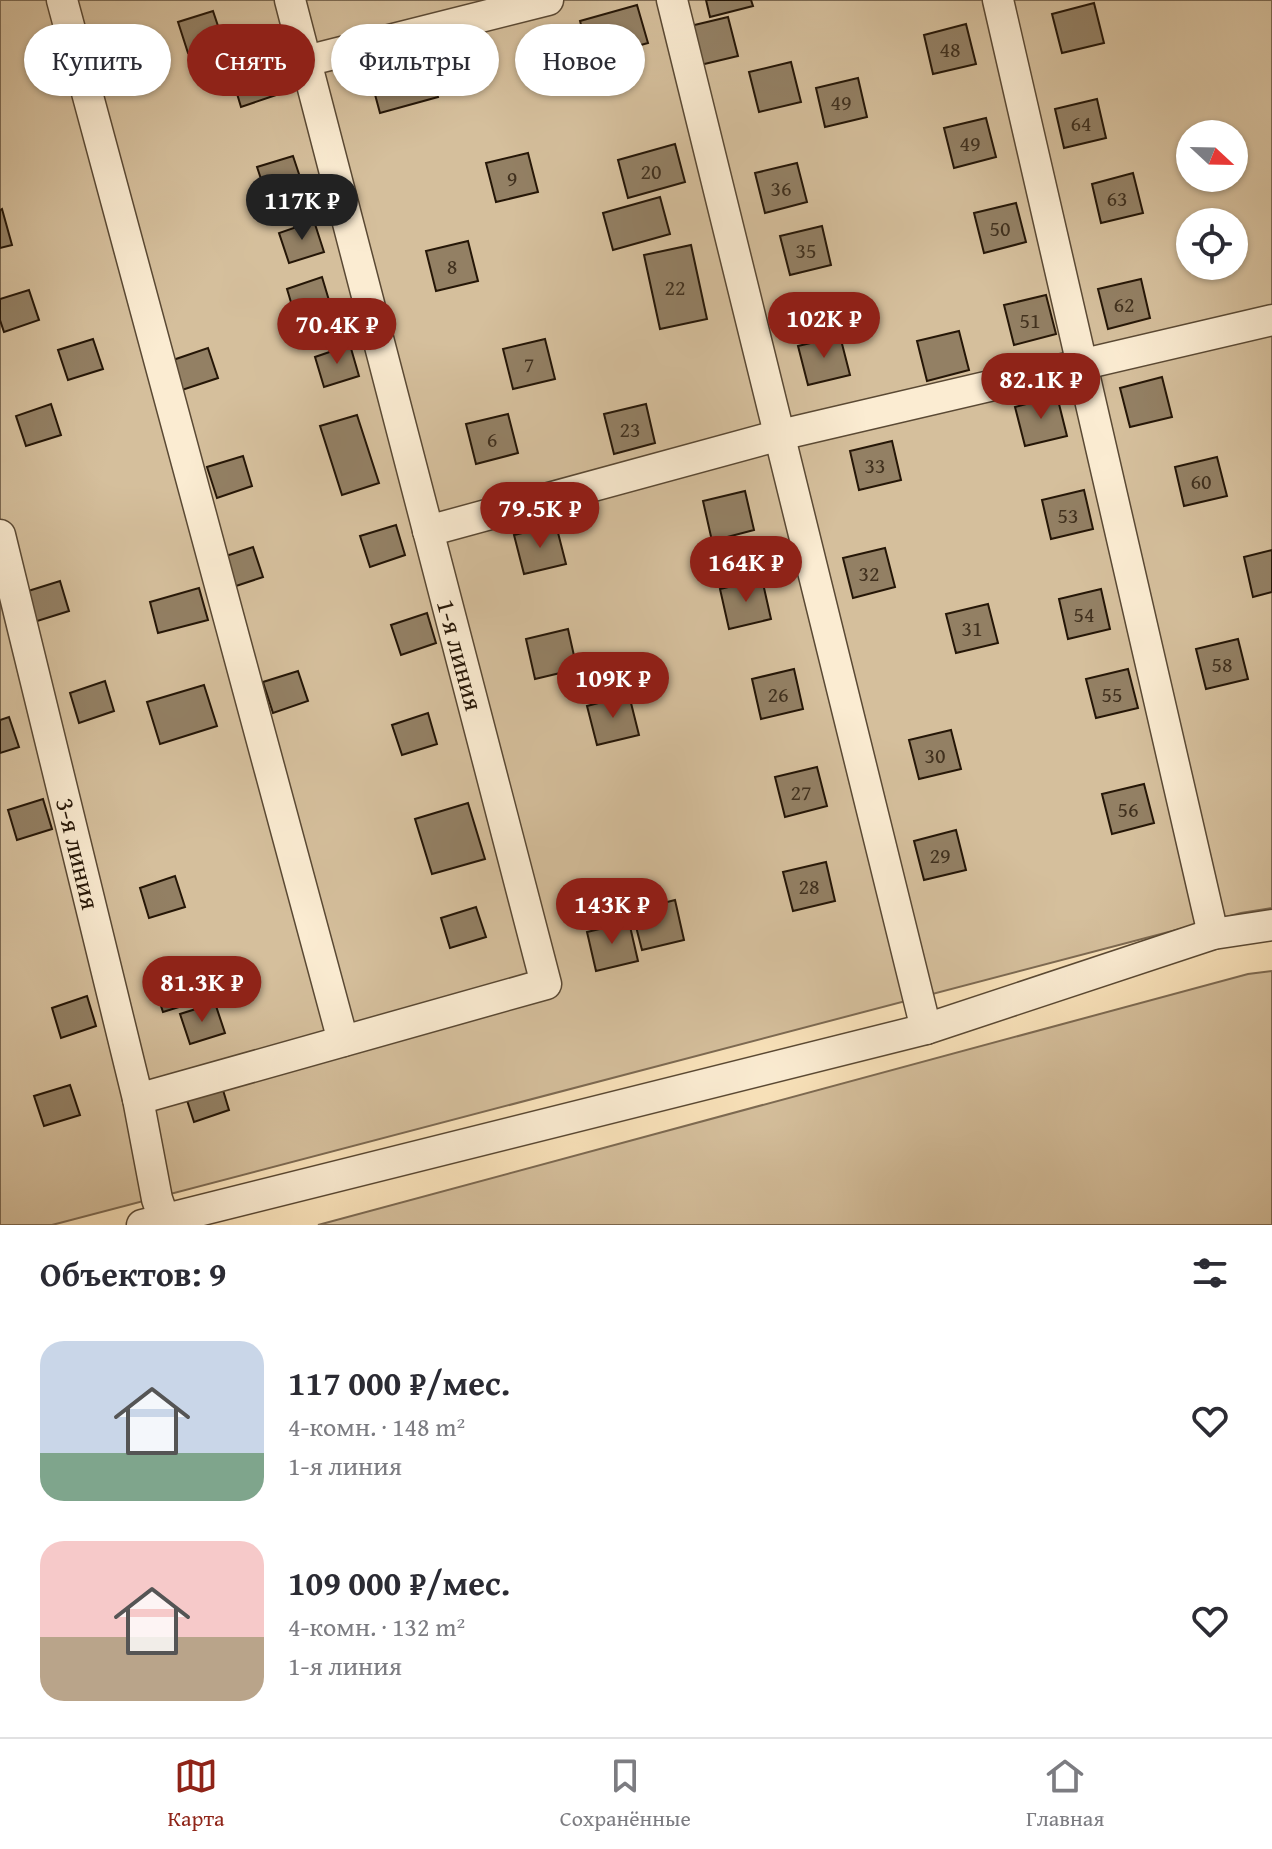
<!DOCTYPE html>
<html lang="ru">
<meta charset="utf-8">
<style>
:root{--surface:#fff;--page:#f2f2f3;--text:#2b2b33;--muted:#7c7c81;--line:#e1e1e2;--accent:#8f2418}
body{margin:0;font-family:"Gentium Book Plus",serif;background:var(--page);color:var(--text);height:100vh;display:flex;flex-direction:column;font-size:30px;white-space:nowrap}
*{box-sizing:border-box;margin:0}
p{font-size:26px;color:var(--muted)}
.icon{flex:none;width:44px;height:44px;fill:none;stroke:currentColor;stroke-width:2;stroke-linecap:round;stroke-linejoin:round}
.map{position:relative;height:1225px;overflow:hidden}
.panel{display:flex;flex-direction:column;background:var(--surface);flex:1}
.panel>*{flex:none}
.banner{position:absolute;left:24px;top:24px;width:800px;height:72px;display:flex;gap:16px}
.needle{width:52px;rotate:112deg}
.controls{position:absolute;left:1176px;top:120px;display:grid;gap:16px}
.controls a{display:grid;place-items:center;width:72px;height:72px;border-radius:50%;background:var(--surface);box-shadow:0 2px 6px #0004;font-size:40px}
.price{position:absolute;translate:-50% -68px;padding:0 18px;border-radius:28px;background:var(--accent);color:#fff;font-size:26px;line-height:52px;filter:drop-shadow(0 2px 4px #0008)}
.price::after{content:'';position:absolute;left:50%;top:48px;width:24px;height:18px;margin-left:-12px;background:inherit;clip-path:polygon(0 0,100% 0,50% 100%)}
.price.selected{background:#222;color:#fff}
ul{padding:0;list-style:none}
li{display:flex;align-items:center;gap:24px;height:200px;padding:0 40px}
li span{display:grid;place-items:center;flex:none;width:224px;height:160px;border-radius:24px;color:#555}
li>.icon{margin-inline-start:auto}
span .icon{width:96px;height:96px;fill:#fffc;stroke-width:1}
li b{font-size:34px}
h2{display:flex;justify-content:space-between;align-items:center;height:96px;padding:0 40px;font-size:34px}
.tag{padding:0 28px;border-radius:36px;background:var(--surface);box-shadow:0 2px 6px #0004;font-size:28px;line-height:72px}
.tag.selected{background:var(--accent);color:#fff}
.tabs{display:flex;justify-content:space-around;align-items:center;height:112px;border-top:2px solid var(--line);background:var(--surface);font-size:22px;color:var(--muted)}
.tabs a{display:grid;justify-items:center;gap:4px}
.tabs .selected{color:var(--accent)}
.map>svg:first-child{display:block}
.green{fill:#d5bf9c;stroke:#7d6a52;stroke-width:2;fill-rule:evenodd}
.building{fill:#938064;stroke:#251607;stroke-width:2}
.lines{fill:none;stroke-linecap:round;stroke-linejoin:round}
.minor-casing{stroke:#5a4934;stroke-width:33}
.minor{stroke:#fbecd2;stroke-width:30}
.labels{text-anchor:middle;stroke-width:6;stroke-linejoin:round;paint-order:stroke}
.number-label{font-size:22px;fill:#40301e}
.street-label{font-size:26px;fill:#251607;stroke:#fbecd2}
</style>
<div class="map">
<svg width="1272" height="1225" viewBox="0 0 1272 1225">
<rect width="100%" height="100%" fill="#f9e2ba"/>
<filter id="stains"><feTurbulence type="fractalNoise" baseFrequency=".0025" numOctaves="4"/><feColorMatrix values="0 0 0 0 .2 0 0 0 0 .09 0 0 0 0 .02 0 0 0 .5 -.17"/></filter>
<radialGradient id="worn" r=".72"><stop offset=".6" stop-color="#630" stop-opacity="0"/><stop offset="1" stop-color="#630" stop-opacity=".3"/></radialGradient>
<g class="green">
<path d="M 0,0 L 1272,0 L 1272,908 L 1241,913 L 52,1225 L 0,1225 ZM 1190,134 L 1234,134 L 1234,178 L 1190,178 ZM 1190,222 L 1234,222 L 1234,266 L 1190,266 Z"/>
<path d="M 1272,971 L 1272,1225 L 318,1225 L 1248,974 Z"/>
</g>
<g class="building">
<path d="M 706,0 L 751,0 L 753,6 L 710,17 Z"/>
<path d="M 1094,3 L 1104,43 L 1062,53 L 1052,14 Z"/>
<path d="M 637,5 L 648,43 L 590,59 L 580,21 Z"/>
<path d="M 213,11 L 223,41 L 188,53 L 178,22 Z"/>
<path d="M 728,17 L 738,56 L 696,66 L 686,27 Z"/>
<path d="M 966,24 L 976,64 L 933,74 L 924,35 Z"/>
<path d="M 427,60 L 438,97 L 380,113 L 370,76 Z"/>
<path d="M 791,62 L 801,102 L 759,112 L 749,72 Z"/>
<path d="M 267,65 L 276,95 L 241,107 L 232,77 Z"/>
<path d="M 858,78 L 867,117 L 825,127 L 816,88 Z"/>
<path d="M 1097,99 L 1106,138 L 1064,148 L 1055,109 Z"/>
<path d="M 986,118 L 996,157 L 954,168 L 944,128 Z"/>
<path d="M 675,144 L 685,182 L 628,198 L 618,160 Z"/>
<path d="M 528,153 L 538,192 L 496,202 L 486,163 Z"/>
<path d="M 293,156 L 303,186 L 267,197 L 257,167 Z"/>
<path d="M 797,163 L 807,202 L 765,213 L 755,173 Z"/>
<path d="M 1133,173 L 1143,213 L 1101,223 L 1092,184 Z"/>
<path d="M 660,197 L 670,234 L 613,250 L 603,213 Z"/>
<path d="M 1016,203 L 1026,242 L 984,253 L 974,213 Z"/>
<path d="M 2,209 L 12,245 L 0,248 L 0,210 Z"/>
<path d="M 314,221 L 324,252 L 289,263 L 279,233 Z"/>
<path d="M 822,226 L 831,265 L 790,275 L 780,236 Z"/>
<path d="M 468,241 L 478,281 L 436,291 L 426,251 Z"/>
<path d="M 691,245 L 707,319 L 660,329 L 644,255 Z"/>
<path d="M 322,277 L 331,307 L 296,319 L 287,289 Z"/>
<path d="M 1141,279 L 1150,318 L 1108,329 L 1098,289 Z"/>
<path d="M 29,290 L 39,320 L 4,332 L 0,320 L 0,299 Z"/>
<path d="M 1046,295 L 1056,334 L 1014,345 L 1004,305 Z"/>
<path d="M 959,331 L 969,370 L 927,381 L 917,341 Z"/>
<path d="M 840,336 L 850,375 L 808,385 L 798,346 Z"/>
<path d="M 93,339 L 103,369 L 68,380 L 58,350 Z"/>
<path d="M 545,339 L 555,379 L 513,389 L 503,349 Z"/>
<path d="M 350,345 L 359,376 L 324,387 L 315,357 Z"/>
<path d="M 208,348 L 218,378 L 182,390 L 173,360 Z"/>
<path d="M 1162,377 L 1172,417 L 1130,427 L 1120,388 Z"/>
<path d="M 1057,396 L 1067,436 L 1025,446 L 1015,407 Z"/>
<path d="M 51,404 L 61,435 L 26,446 L 16,416 Z"/>
<path d="M 646,404 L 655,443 L 614,454 L 604,414 Z"/>
<path d="M 508,414 L 518,453 L 476,464 L 466,424 Z"/>
<path d="M 357,415 L 379,483 L 342,495 L 320,426 Z"/>
<path d="M 892,441 L 901,480 L 859,490 L 850,451 Z"/>
<path d="M 243,456 L 252,486 L 217,498 L 207,467 Z"/>
<path d="M 1217,457 L 1227,496 L 1184,506 L 1175,467 Z"/>
<path d="M 1084,490 L 1093,529 L 1051,539 L 1042,500 Z"/>
<path d="M 745,491 L 754,530 L 712,541 L 703,501 Z"/>
<path d="M 396,525 L 405,555 L 370,567 L 360,536 Z"/>
<path d="M 556,525 L 566,564 L 524,574 L 514,535 Z"/>
<path d="M 253,547 L 263,577 L 227,589 L 217,559 Z"/>
<path d="M 885,548 L 895,587 L 853,598 L 843,558 Z"/>
<path d="M 1272,550 L 1272,592 L 1253,597 L 1244,557 Z"/>
<path d="M 762,579 L 771,619 L 729,629 L 720,589 Z"/>
<path d="M 60,581 L 69,611 L 34,622 L 25,592 Z"/>
<path d="M 199,588 L 208,620 L 158,633 L 150,602 Z"/>
<path d="M 1101,589 L 1110,629 L 1068,639 L 1059,599 Z"/>
<path d="M 988,604 L 998,643 L 956,653 L 946,614 Z"/>
<path d="M 427,613 L 436,643 L 401,655 L 391,625 Z"/>
<path d="M 568,629 L 577,669 L 535,679 L 526,639 Z"/>
<path d="M 1238,639 L 1248,679 L 1206,689 L 1196,649 Z"/>
<path d="M 794,669 L 803,709 L 761,719 L 752,679 Z"/>
<path d="M 1128,669 L 1138,708 L 1096,718 L 1086,679 Z"/>
<path d="M 298,671 L 308,701 L 273,713 L 263,682 Z"/>
<path d="M 105,681 L 114,711 L 79,723 L 70,693 Z"/>
<path d="M 204,685 L 217,726 L 160,744 L 147,702 Z"/>
<path d="M 629,695 L 639,735 L 597,745 L 587,706 Z"/>
<path d="M 428,713 L 437,744 L 402,755 L 392,725 Z"/>
<path d="M 9,717 L 19,747 L 0,753 L 0,720 Z"/>
<path d="M 951,730 L 961,769 L 919,779 L 909,740 Z"/>
<path d="M 817,767 L 827,806 L 785,817 L 775,777 Z"/>
<path d="M 1144,784 L 1154,823 L 1112,834 L 1102,794 Z"/>
<path d="M 43,799 L 52,829 L 17,840 L 8,810 Z"/>
<path d="M 468,803 L 485,859 L 432,874 L 415,819 Z"/>
<path d="M 956,830 L 966,870 L 924,880 L 914,841 Z"/>
<path d="M 826,862 L 835,901 L 793,911 L 783,872 Z"/>
<path d="M 175,876 L 185,907 L 149,918 L 140,888 Z"/>
<path d="M 675,900 L 684,940 L 642,950 L 632,911 Z"/>
<path d="M 476,907 L 486,937 L 450,948 L 441,918 Z"/>
<path d="M 629,922 L 638,961 L 596,971 L 587,932 Z"/>
<path d="M 188,970 L 198,1001 L 163,1012 L 153,982 Z"/>
<path d="M 87,996 L 96,1026 L 61,1038 L 52,1008 Z"/>
<path d="M 215,1003 L 225,1033 L 190,1044 L 180,1014 Z"/>
<path d="M 220,1080 L 229,1110 L 194,1122 L 184,1091 Z"/>
<path d="M 70,1085 L 80,1115 L 44,1126 L 34,1096 Z"/>
</g>
<g class="lines">
<g class="minor-casing">
<g id="minor">
<path d="M 62,0 L 343,1041"/>
<path d="M 672,0 L 926,1029"/>
<path d="M 998,0 L 1213,934"/>
<path d="M 306,61 L 548,0"/>
<path d="M 428,531 L 780,435 L 1272,320"/>
<path id="s1" d="M 0,535 L 138,1099 L 157,1199 L 164,1219"/>
<path d="M 138,1099 L 546,984 L 290,0"/>
<path d="M 142,1225 L 926,1029 L 1213,934 L 1272,925"/>
</g>
</g>
<use href="#minor" class="minor"/>
</g>
<g class="labels">
<g class="number-label">
<text x="950" y="57">48</text>
<text x="841" y="110">49</text>
<text x="1081" y="131">64</text>
<text x="970" y="151">49</text>
<text x="651" y="179">20</text>
<text x="512" y="186">9</text>
<text x="781" y="196">36</text>
<text x="1117" y="206">63</text>
<text x="1000" y="236">50</text>
<text x="806" y="258">35</text>
<text x="452" y="274">8</text>
<text x="675" y="295">22</text>
<text x="1124" y="312">62</text>
<text x="1030" y="328">51</text>
<text x="529" y="372">7</text>
<text x="630" y="437">23</text>
<text x="492" y="447">6</text>
<text x="875" y="473">33</text>
<text x="1201" y="489">60</text>
<text x="1068" y="523">53</text>
<text x="869" y="581">32</text>
<text x="1084" y="622">54</text>
<text x="972" y="636">31</text>
<text x="1222" y="672">58</text>
<text x="778" y="702">26</text>
<text x="1112" y="702">55</text>
<text x="935" y="763">30</text>
<text x="801" y="800">27</text>
<text x="1128" y="817">56</text>
<text x="940" y="863">29</text>
<text x="809" y="894">28</text>
</g>
<g class="street-label">
<text transform="translate(460 655) rotate(75)" y="9">1-я линия</text>
<text dy="9" stroke="none"><textPath href="#s1" startOffset="328">3-я линия</textPath></text>
</g>
</g>
<rect width="100%" height="100%" filter="url(#stains)"/>
<rect width="100%" height="100%" fill="url(#worn)"/>
</svg>
<div class="controls">
<a><svg class="needle" viewBox="-14 -14 28 28"><path d="M0-13l5 13h-10z" fill="#e53935"/><path d="M0 13l5-13h-10z" fill="#7c7c81"/></svg></a>
<a><svg class="icon" aria-label="locate" viewBox="0 0 24 24"><circle cx="12" cy="12" r="6"/><path d="M12 2v4M12 18v4M2 12h4M18 12h4"/></svg></a>
</div>
<b class="price selected" style="left:302px;top:242px">117K ₽</b>
<b class="price" style="left:824px;top:360px">102K ₽</b>
<b class="price" style="left:337px;top:366px">70.4K ₽</b>
<b class="price" style="left:1041px;top:421px">82.1K ₽</b>
<b class="price" style="left:540px;top:550px">79.5K ₽</b>
<b class="price" style="left:746px;top:604px">164K ₽</b>
<b class="price" style="left:613px;top:720px">109K ₽</b>
<b class="price" style="left:612px;top:946px">143K ₽</b>
<b class="price" style="left:202px;top:1024px">81.3K ₽</b>
<div class="banner">
<a class="tag">Купить</a>
<a class="tag selected">Снять</a>
<a class="tag">Фильтры</a>
<a class="tag">Новое</a>
</div>
</div>
<section class="panel">
<h2>Объектов: 9<svg class="icon" aria-label="filters" viewBox="0 0 24 24"><path d="M4 7h16M4 17h16"/><circle cx="9" cy="7" r="2"/><circle cx="15" cy="17" r="2"/></svg></h2>
<ul>
<li><span style="background:linear-gradient(#c9d6e8 70%,#7fa58c 0)"><svg class="icon" aria-label="home" viewBox="0 0 24 24"><path d="M3 11l9-7 9 7M6 9v11h12V9"/></svg></span><div><b>117 000 ₽/мес.</b><p>4-комн. · 148 m²</p><p>1-я линия</p></div><svg class="icon" aria-label="heart" viewBox="0 0 24 24"><path d="M12 20l-8-8c-3-5 5-10 8-4 3-6 11-1 8 4z"/></svg></li>
<li><span style="background:linear-gradient(#f6c9c9 60%,#b9a48a 0)"><svg class="icon" aria-label="home" viewBox="0 0 24 24"><path d="M3 11l9-7 9 7M6 9v11h12V9"/></svg></span><div><b>109 000 ₽/мес.</b><p>4-комн. · 132 m²</p><p>1-я линия</p></div><svg class="icon" aria-label="heart" viewBox="0 0 24 24"><path d="M12 20l-8-8c-3-5 5-10 8-4 3-6 11-1 8 4z"/></svg></li>
</ul>
</section>
<nav class="tabs">
<a class="selected"><svg class="icon" aria-label="map" viewBox="0 0 24 24"><path d="M3 6l6-2 6 2 6-2v14l-6 2-6-2-6 2zM9 4v14M15 6v14"/></svg>Карта</a>
<a><svg class="icon" aria-label="saved" viewBox="0 0 24 24"><path d="M7 4h10v16l-5-4-5 4z"/></svg>Сохранённые</a>
<a><svg class="icon" aria-label="home" viewBox="0 0 24 24"><path d="M3 11l9-7 9 7M6 9v11h12V9"/></svg>Главная</a>
</nav>
